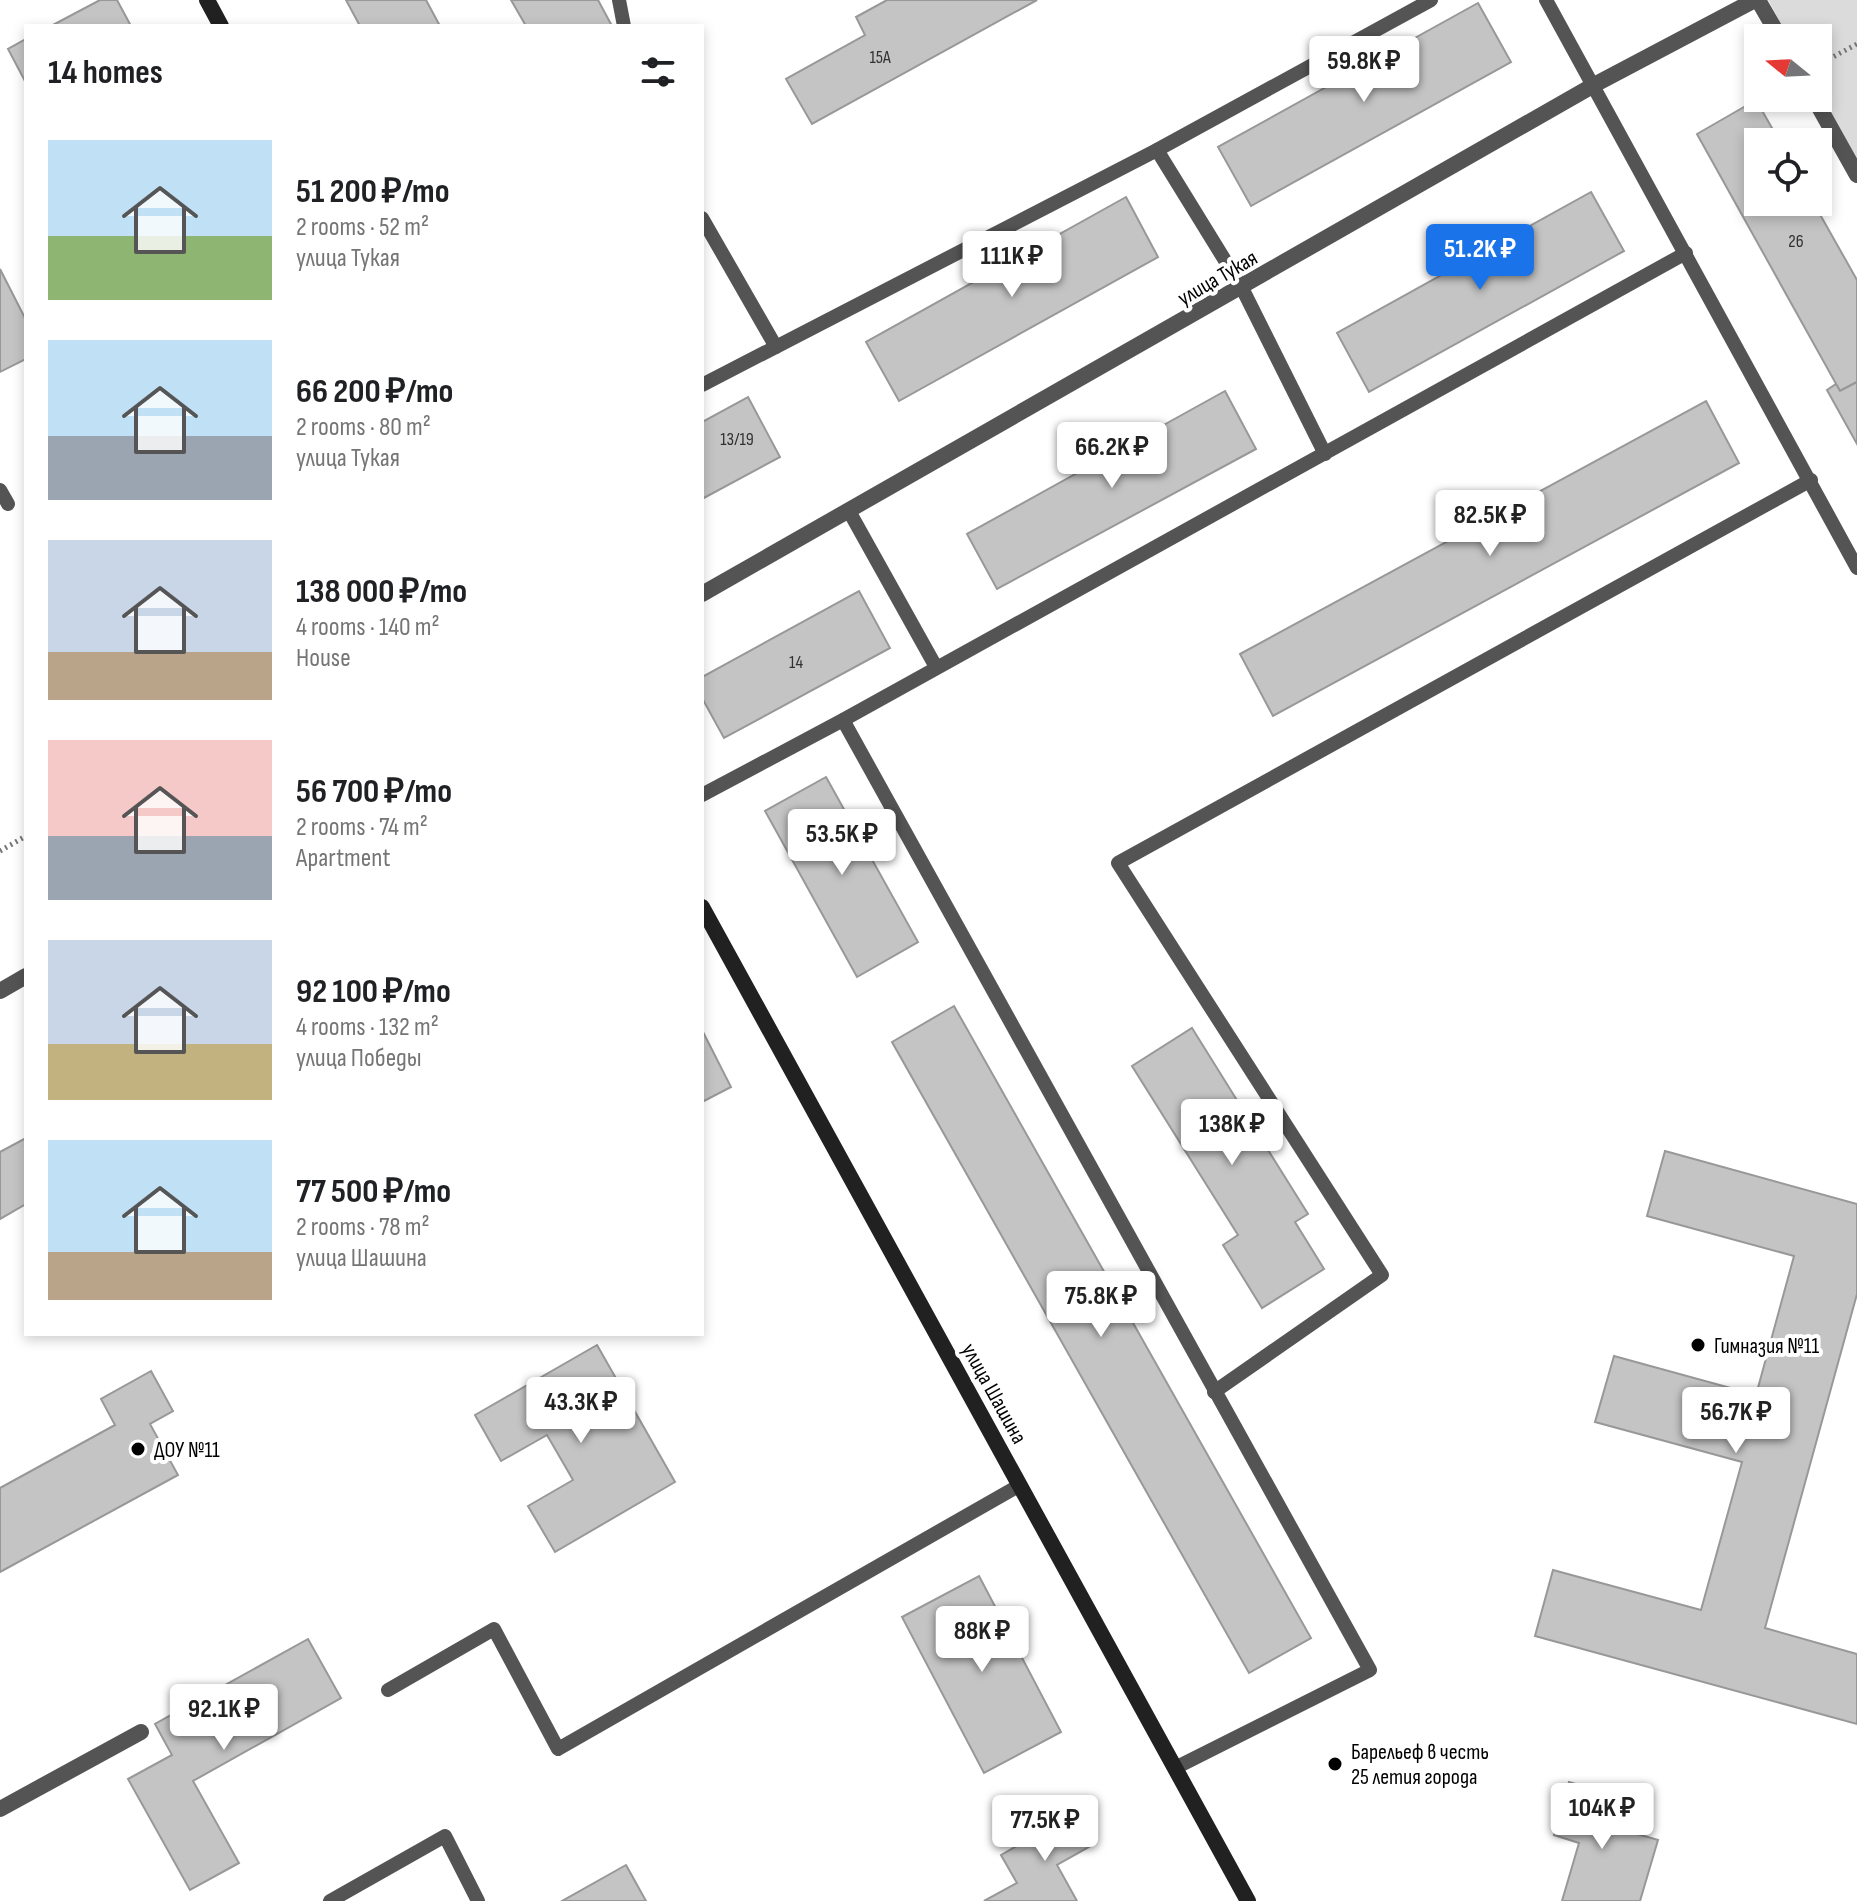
<!DOCTYPE html>
<meta charset="utf-8">
<style>
:root{--surface:#fff;--page:#f6f6f6;--text:#202124;--muted:#757577;--accent:#1a73e8}
body{margin:0;font-family:"Sofia Sans Condensed",sans-serif;background:var(--page);color:var(--text);height:100vh;display:flex;flex-direction:column;font-size:30px;white-space:nowrap}
*{box-sizing:border-box;margin:0}
p{font-size:26px;color:var(--muted)}
.icon{flex:none;width:44px;height:44px;fill:none;stroke:currentColor;stroke-width:2;stroke-linecap:round;stroke-linejoin:round}
.map{position:relative;flex:1;overflow:hidden}
.panel{position:absolute;left:24px;top:24px;width:680px;height:1312px;display:flex;flex-direction:column;background:var(--surface);border-radius:0px;box-shadow:0 4px 12px #0003}
.panel>*{flex:none}
.needle{width:52px;rotate:288deg}
.controls{position:absolute;left:1744px;top:24px;display:grid;gap:16px}
.controls a{display:grid;place-items:center;width:88px;height:88px;border-radius:0px;background:var(--surface);box-shadow:0 4px 12px #0003;font-size:40px}
.price{position:absolute;translate:-50% -68px;padding:0 18px;border-radius:8px;background:#fff;color:#222;font-size:26px;line-height:52px;filter:drop-shadow(0 2px 4px #0008)}
.price::after{content:'';position:absolute;left:50%;top:48px;width:24px;height:18px;margin-left:-12px;background:inherit;clip-path:polygon(0 0,100% 0,50% 100%)}
.price.on{background:var(--accent);color:#fff}
ul{padding:0;list-style:none}
li{display:flex;align-items:center;gap:24px;height:200px;padding:0 24px}
li span{display:grid;place-items:center;flex:none;width:224px;height:160px;border-radius:0px;color:#555}
li>.icon{margin-inline-start:auto}
span .icon{width:96px;height:96px;fill:#fffc;stroke-width:1}
li b{font-size:34px}
h2{display:flex;justify-content:space-between;align-items:center;height:96px;padding:0 24px;font-size:34px}
.map>svg:first-child{display:block}
.green{fill:#dbdbdb}
.building{fill:#c4c4c4;stroke:#989898;stroke-width:2}
.lines{fill:none;stroke-linecap:round;stroke-linejoin:round}
.path{stroke:#767676;stroke-width:5;stroke-dasharray:2 4;stroke-linecap:butt}
.service{stroke:#545454;stroke-width:14}
.minor{stroke:#545454;stroke-width:16}
.tertiary{stroke:#545454;stroke-width:16}
.secondary{stroke:#212121;stroke-width:16}
.poi-dot{fill:#000;stroke:#fff;stroke-width:3}
.labels{text-anchor:middle;stroke-width:8;stroke-linejoin:round;paint-order:stroke}
.number-label{font-size:18px;fill:#313131}
.street-label{font-size:22px;fill:#000;stroke:#fff}
.poi-label{font-size:22px;fill:#000;stroke:#fff;text-anchor:start}
</style>
<div class="map">
<svg width="1857" height="1901" viewBox="0 0 1857 1901">
<rect width="100%" height="100%" fill="#fff"/>
<path class="green" d="M 1768,0 L 1857,0 L 1857,161 L 1818,91 L 1818,38 L 1789,38 Z"/>
<g class="building">
<path d="M 100,0 L 117,0 L 131,26 L 51,26 Z"/>
<path d="M 346,0 L 426,0 L 440,26 L 360,26 Z"/>
<path d="M 511,0 L 598,0 L 612,26 L 526,26 Z"/>
<path d="M 887,0 L 1037,0 L 812,124 L 786,79 L 865,35 L 856,17 Z"/>
<path d="M 1478,3 L 1511,62 L 1251,206 L 1218,147 Z"/>
<path d="M 26,39 L 26,83 L 8,49 Z"/>
<path d="M 1756,100 L 1780,142 L 1758,142 L 1758,202 L 1813,202 L 1857,280 L 1857,382 L 1840,391 L 1697,134 Z"/>
<path d="M 1591,192 L 1624,251 L 1369,392 L 1337,333 Z"/>
<path d="M 1126,197 L 1158,257 L 899,401 L 866,342 Z"/>
<path d="M 0,269 L 26,320 L 26,359 L 0,372 Z"/>
<path d="M 1857,382 L 1857,444 L 1827,390 L 1836,384 L 1840,391 Z"/>
<path d="M 1225,391 L 1256,449 L 997,589 L 967,534 Z"/>
<path d="M 748,397 L 780,457 L 702,499 L 702,422 Z"/>
<path d="M 1706,401 L 1739,463 L 1273,716 L 1240,654 Z"/>
<path d="M 859,591 L 890,648 L 724,738 L 702,698 L 702,677 Z"/>
<path d="M 826,777 L 918,942 L 857,977 L 765,811 Z"/>
<path d="M 954,1006 L 1311,1638 L 1249,1673 L 892,1042 Z"/>
<path d="M 1192,1028 L 1308,1214 L 1295,1222 L 1324,1269 L 1262,1308 L 1223,1245 L 1238,1235 L 1132,1066 Z"/>
<path d="M 702,1030 L 731,1087 L 702,1102 Z"/>
<path d="M 26,1138 L 26,1204 L 0,1219 L 0,1152 Z"/>
<path d="M 1665,1151 L 1857,1204 L 1857,1294 L 1765,1628 L 1857,1654 L 1857,1724 L 1535,1636 L 1553,1570 L 1701,1610 L 1742,1462 L 1595,1422 L 1614,1356 L 1756,1395 L 1794,1256 L 1647,1216 Z"/>
<path d="M 597,1345 L 675,1482 L 555,1552 L 528,1506 L 573,1480 L 547,1435 L 501,1461 L 475,1415 Z"/>
<path d="M 151,1371 L 173,1411 L 150,1424 L 178,1475 L 0,1572 L 0,1488 L 115,1425 L 101,1399 Z"/>
<path d="M 979,1576 L 1061,1732 L 984,1773 L 902,1617 Z"/>
<path d="M 308,1639 L 341,1698 L 193,1781 L 239,1863 L 190,1890 L 128,1779 L 172,1755 L 155,1724 Z"/>
<path d="M 1569,1782 L 1611,1795 L 1603,1824 L 1658,1840 L 1640,1901 L 1562,1901 L 1579,1843 L 1554,1835 Z"/>
<path d="M 1076,1812 L 1094,1844 L 1057,1865 L 1077,1901 L 984,1901 L 1017,1883 L 1001,1855 Z"/>
<path d="M 626,1865 L 646,1901 L 562,1901 Z"/>
</g>
<g class="lines">
<g class="path">
<path d="M 1818,65 L 1857,44"/>
<path d="M 0,851 L 26,836"/>
</g>
<g class="service">
<path d="M 619,0 L 624,26"/>
<path d="M 1546,0 L 1857,568"/>
<path d="M 1157,150 L 1242,288 L 1325,454"/>
<path d="M 702,218 L 776,347"/>
<path d="M 702,385 L 1157,150 L 1431,0"/>
<path d="M 0,490 L 8,504"/>
<path d="M 849,511 L 936,667"/>
<path d="M 843,720 L 1370,1670 L 1175,1768"/>
<path d="M 702,795 L 843,720 L 1686,253"/>
<path d="M 1214,1392 L 1382,1275 L 1118,863 L 1811,480"/>
<path d="M 388,1690 L 494,1629 L 558,1749 L 1020,1485"/>
<path d="M 330,1901 L 445,1836 L 478,1901"/>
</g>
<g class="minor">
<path d="M 702,594 L 1594,85 L 1755,0"/>
<path d="M 0,991 L 26,976"/>
<path d="M 0,1809 L 141,1732"/>
</g>
<g class="tertiary">
<path d="M 1758,0 L 1780,38"/>
<path d="M 1814,98 L 1857,175"/>
</g>
<g class="secondary">
<path d="M 207,0 L 221,26"/>
<path d="M 702,907 L 1248,1901"/>
</g>
</g>
<g class="poi-dot">
<circle cx="1698" cy="1345" r="8"/>
<circle cx="138" cy="1449" r="8"/>
<circle cx="1335" cy="1764" r="8"/>
</g>
<g class="labels">
<g class="number-label">
<text x="880" y="63">15А</text>
<text x="1796" y="247">26</text>
<text x="737" y="445">13/19</text>
<text x="796" y="668">14</text>
</g>
<g class="street-label">
<text transform="translate(1217 277) rotate(-30)" y="8">улица Тукая</text>
<text transform="translate(995 1393) rotate(61)" y="8">улица Шашина</text>
</g>
<g class="poi-label">
<text x="1714" y="1353">Гимназия №11</text>
<text x="154" y="1457">ДОУ №11</text>
<text x="1351" y="1759">Барельеф в честь<tspan x="1351" dy="25">25 летия города</tspan></text>
</g>
</g>
</svg>
<div class="controls">
<a><svg class="needle" viewBox="-14 -14 28 28"><path d="M0-13l5 13h-10z" fill="#e53935"/><path d="M0 13l5-13h-10z" fill="#757577"/></svg></a>
<a><svg class="icon" aria-label="locate" viewBox="0 0 24 24"><circle cx="12" cy="12" r="6"/><path d="M12 2v4M12 18v4M2 12h4M18 12h4"/></svg></a>
</div>
<b class="price" style="left:1364px;top:104px">59.8K ₽</b>
<b class="price on" style="left:1480px;top:292px">51.2K ₽</b>
<b class="price" style="left:1012px;top:299px">111K ₽</b>
<b class="price" style="left:1112px;top:490px">66.2K ₽</b>
<b class="price" style="left:1490px;top:558px">82.5K ₽</b>
<b class="price" style="left:842px;top:877px">53.5K ₽</b>
<b class="price" style="left:1232px;top:1167px">138K ₽</b>
<b class="price" style="left:1101px;top:1339px">75.8K ₽</b>
<b class="price" style="left:581px;top:1445px">43.3K ₽</b>
<b class="price" style="left:1736px;top:1455px">56.7K ₽</b>
<b class="price" style="left:982px;top:1674px">88K ₽</b>
<b class="price" style="left:224px;top:1752px">92.1K ₽</b>
<b class="price" style="left:1602px;top:1851px">104K ₽</b>
<b class="price" style="left:1045px;top:1863px">77.5K ₽</b>
<section class="panel">
<h2>14 homes<svg class="icon" aria-label="filters" viewBox="0 0 24 24"><path d="M4 7h16M4 17h16"/><circle cx="9" cy="7" r="2"/><circle cx="15" cy="17" r="2"/></svg></h2>
<ul>
<li><span style="background:linear-gradient(#bfe0f5 60%,#8fb573 0)"><svg class="icon" aria-label="home" viewBox="0 0 24 24"><path d="M3 11l9-7 9 7M6 9v11h12V9"/></svg></span><div><b>51 200 ₽/mo</b><p>2 rooms · 52 m²</p><p>улица Тукая</p></div></li>
<li><span style="background:linear-gradient(#bfe0f5 60%,#9aa5b1 0)"><svg class="icon" aria-label="home" viewBox="0 0 24 24"><path d="M3 11l9-7 9 7M6 9v11h12V9"/></svg></span><div><b>66 200 ₽/mo</b><p>2 rooms · 80 m²</p><p>улица Тукая</p></div></li>
<li><span style="background:linear-gradient(#c9d6e8 70%,#b9a48a 0)"><svg class="icon" aria-label="home" viewBox="0 0 24 24"><path d="M3 11l9-7 9 7M6 9v11h12V9"/></svg></span><div><b>138 000 ₽/mo</b><p>4 rooms · 140 m²</p><p>House</p></div></li>
<li><span style="background:linear-gradient(#f6c9c9 60%,#9aa5b1 0)"><svg class="icon" aria-label="home" viewBox="0 0 24 24"><path d="M3 11l9-7 9 7M6 9v11h12V9"/></svg></span><div><b>56 700 ₽/mo</b><p>2 rooms · 74 m²</p><p>Apartment</p></div></li>
<li><span style="background:linear-gradient(#c9d6e8 65%,#c2b280 0)"><svg class="icon" aria-label="home" viewBox="0 0 24 24"><path d="M3 11l9-7 9 7M6 9v11h12V9"/></svg></span><div><b>92 100 ₽/mo</b><p>4 rooms · 132 m²</p><p>улица Победы</p></div></li>
<li><span style="background:linear-gradient(#bfe0f5 70%,#b9a48a 0)"><svg class="icon" aria-label="home" viewBox="0 0 24 24"><path d="M3 11l9-7 9 7M6 9v11h12V9"/></svg></span><div><b>77 500 ₽/mo</b><p>2 rooms · 78 m²</p><p>улица Шашина</p></div></li>
</ul>
</section>
</div>
